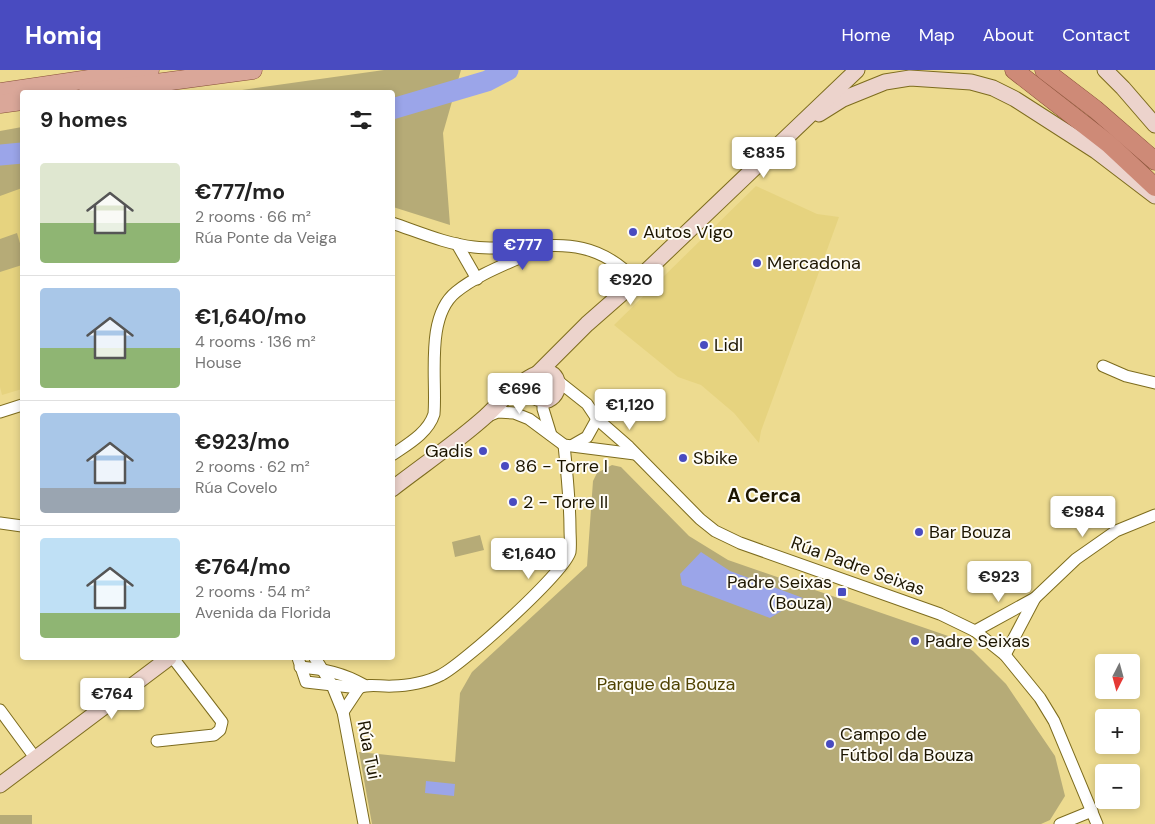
<!DOCTYPE html>
<meta charset="utf-8">
<style>
:root{--surface:#fff;--page:#f6f6f6;--text:#222;--muted:#767676;--line:#e0e0e0;--accent:#494bc0}
body{margin:0;font-family:"DM Sans",sans-serif;background:var(--page);color:var(--text);height:100vh;display:flex;flex-direction:column;font-size:19px;white-space:nowrap}
*{box-sizing:border-box;margin:0}
p{font-size:16px;color:var(--muted)}
.icon{flex:none;width:28px;height:28px;fill:none;stroke:currentColor;stroke-width:2;stroke-linecap:round;stroke-linejoin:round}
.map{position:relative;flex:1;overflow:hidden}
.panel{position:absolute;left:20px;top:20px;width:375px;height:570px;display:flex;flex-direction:column;background:var(--surface);border-radius:5px;box-shadow:0 2px 8px #0003}
.panel>*{flex:none}
.needle{width:32px;rotate:186deg}
.fabs{position:absolute;left:1095px;top:584px;display:grid;gap:10px}
.fabs a{display:grid;place-items:center;width:45px;height:45px;border-radius:5px;background:var(--surface);box-shadow:0 2px 8px #0003;font-size:25px}
.price{position:absolute;translate:-50% -42px;padding:0 11px;border-radius:5px;background:#fff;color:#222;font-size:16px;line-height:32px;filter:drop-shadow(0 1px 2px #0008)}
.price::after{content:'';position:absolute;left:50%;top:30px;width:15px;height:11px;margin-left:-8px;background:inherit;clip-path:polygon(0 0,100% 0,50% 100%)}
.price.current{background:var(--accent);color:#fff}
ul{padding:0;list-style:none}
li{display:flex;align-items:center;gap:15px;height:125px;padding:0 20px}
li+li{border-top:1px solid var(--line)}
li span{display:grid;place-items:center;flex:none;width:140px;height:100px;border-radius:5px;color:#555}
li>.icon{margin-inline-start:auto}
span .icon{width:60px;height:60px;fill:#fffc;stroke-width:1}
li b{font-size:21px}
h2{display:flex;justify-content:space-between;align-items:center;height:60px;padding:0 20px;font-size:21px}
header{display:flex;align-items:center;gap:30px;box-sizing:border-box;height:70px;padding:0 25px;background:var(--accent);color:#fff}
header strong{font-size:24px}
nav{display:flex;gap:28px;margin-inline-start:auto;font-size:18px}
.map>svg:first-child{display:block}
.built{fill:#e6d37f}
.green{fill:#b6ab77}
.water{fill:#9ba5e9}
.lines{fill:none;stroke-linecap:round;stroke-linejoin:round}
.river{stroke:#9ba5e9;stroke-width:21}
.minor-casing{stroke:#7d6c1e;stroke-width:13}
.secondary-casing{stroke:#7d6c1e;stroke-width:17}
.primary-casing{stroke:#874e37;stroke-width:19}
.trunk-casing{stroke:#874e37;stroke-width:19}
.minor{stroke:#fff;stroke-width:11}
.secondary{stroke:#ecd3cc;stroke-width:15}
.primary{stroke:#daa799;stroke-width:18}
.trunk{stroke:#ce8a77;stroke-width:18}
.poi-dot{fill:#494bc0;stroke:#fefcf5;stroke-width:2}
.labels{text-anchor:middle;stroke-width:4;stroke-linejoin:round;paint-order:stroke}
.poi-label{font-size:18px;fill:#1c1500;stroke:#fefcf5;text-anchor:start}
.street-label{font-size:18px;fill:#1c1500;stroke:#fefcf5}
.park-label{font-size:18px;fill:#4f4202;stroke:#fefcf5}
.neighbourhood-label{font-size:19px;font-weight:bold;fill:#1c1500;stroke:#fefcf5}
</style>
<header>
<strong>Homiq</strong>
<nav><a>Home</a><a>Map</a><a>About</a><a>Contact</a></nav>
</header>
<div class="map">
<svg width="1155" height="754" viewBox="0 0 1155 754">
<rect width="100%" height="100%" fill="#eddb90"/>
<g class="built">
<path d="M 22,113 L 22,319 L 2,325 L 0,317 L 0,115 Z"/>
<path d="M 756,116 L 817,144 L 839,147 L 761,361 L 759,373 L 734,343 L 701,315 L 678,307 L 614,255 Z"/>
</g>
<g class="green">
<path d="M 384,0 L 461,0 L 443,63 L 450,155 L 393,137 L 392,22 L 228,22 Z"/>
<path d="M 22,57 L 22,118 L 0,126 L 0,61 Z"/>
<path d="M 17,163 L 22,180 L 22,195 L 0,202 L 0,169 Z"/>
<path d="M 612,395 L 621,397 L 689,466 L 728,490 L 951,567 L 973,581 L 1006,614 L 1055,686 L 1065,726 L 1050,750 L 1041,754 L 372,754 L 359,682 L 455,692 L 460,623 L 472,602 L 587,496 L 593,411 L 597,403 Z"/>
<path d="M 480,465 L 484,480 L 455,487 L 452,472 Z"/>
<rect x="0" y="745" width="32" height="9"/>
</g>
<g class="water">
<path d="M 701,482 L 730,501 L 803,528 L 770,548 L 682,515 L 680,504 Z"/>
<path d="M 426,711 L 455,714 L 454,726 L 425,723 Z"/>
</g>
<g class="lines">
<g class="river">
<path d="M 392,39 L 487,11 L 508,0"/>
<path d="M 0,85 L 22,83"/>
</g>
<g class="minor-casing">
<g id="minor">
<path d="M 392,153 C 419,162 446,174 474,177 C 537,184 584,155 636,211"/>
<path d="M 457,174 L 477,209"/>
<path d="M 1103,296 L 1126,306 L 1155,313"/>
<path d="M 558,311 L 587,334 L 597,349 L 629,377 L 700,449 L 715,461 L 740,473 L 940,544 L 975,561 L 1005,585 L 1040,628 L 1054,651 L 1097,754"/>
<path d="M 543,330 L 543,339 L 551,365"/>
<path d="M 0,342 L 22,335"/>
<path d="M 488,346 L 498,342 L 514,343 L 529,349 L 564,375 L 635,384"/>
<path d="M 573,375 L 587,367 L 597,349"/>
<path d="M 392,385 C 408,374 428,363 434,344 C 437,309 425,247 456,222 C 477,205 504,195 528,184 L 533,175"/>
<path d="M 0,453 L 22,456"/>
<path d="M 975,561 L 1035,528 L 1076,489 L 1116,461 L 1155,445"/>
<path d="M 1005,585 L 1035,528"/>
<path d="M 298,588 L 306,612 L 359,618 C 369,613 381,617 393,616 C 407,616 428,612 441,605 C 463,594 564,503 570,482 C 571,475 570,466 570,459 C 570,431 567,403 564,375"/>
<path d="M 315,588 L 332,615 L 343,642 L 364,754"/>
<path d="M 300,597 C 324,599 343,603 364,615"/>
<path d="M 0,640 L 36,689"/>
<path d="M 343,642 L 359,618"/>
<path d="M 157,671 L 214,665 L 220,660 L 222,652 L 173,588"/>
<path d="M 1060,754 L 1092,741"/>
</g>
</g>
<g class="secondary-casing">
<g id="secondary">
<path d="M 1105,0 L 1123,18 L 1155,55"/>
<path d="M 819,44 L 843,29 L 885,12 L 910,8 L 971,12 L 993,18 L 1015,29 L 1096,81 L 1155,126"/>
<path d="M 538,303 L 587,254 L 636,211 L 857,0"/>
<path d="M 392,419 C 423,395 457,372 486,346 C 502,331 518,311 539,303 C 558,296 565,322 548,330 L 537,328 L 530,319 L 534,307"/>
<path d="M 0,715 L 169,588"/>
</g>
</g>
<g class="primary-casing">
<g id="primary">
<path d="M 0,22 L 150,0"/>
<path d="M 88,22 L 253,0"/>
<path d="M 0,34 L 22,31"/>
</g>
</g>
<g class="trunk-casing">
<g id="trunk">
<path d="M 1014,0 L 1109,74 L 1155,117"/>
<path d="M 1044,0 L 1095,39 L 1155,91"/>
</g>
</g>
<use href="#minor" class="minor"/>
<use href="#secondary" class="secondary"/>
<use href="#primary" class="primary"/>
<use href="#trunk" class="trunk"/>
</g>
<g class="poi-dot">
<circle cx="633" cy="162" r="5"/>
<circle cx="757" cy="193" r="5"/>
<circle cx="704" cy="275" r="5"/>
<circle cx="483" cy="381" r="5"/>
<circle cx="683" cy="388" r="5"/>
<circle cx="505" cy="396" r="5"/>
<circle cx="513" cy="432" r="5"/>
<circle cx="919" cy="462" r="5"/>
<rect x="837" y="517" width="10" height="10" rx="2.5"/>
<circle cx="915" cy="571" r="5"/>
<circle cx="830" cy="674" r="5"/>
</g>
<g class="labels">
<g class="poi-label">
<text x="643" y="168">Autos Vigo</text>
<text x="767" y="199">Mercadona</text>
<text x="714" y="281">Lidl</text>
<text x="473" y="387" text-anchor="end">Gadis</text>
<text x="693" y="394">Sbike</text>
<text x="515" y="402">86 - Torre I</text>
<text x="523" y="438">2 - Torre II</text>
<text x="929" y="468">Bar Bouza</text>
<text x="832" y="518" text-anchor="end">Padre Seixas<tspan x="832" dy="21">(Bouza)</tspan></text>
<text x="925" y="577">Padre Seixas</text>
<text x="840" y="670">Campo de<tspan x="840" dy="21">Fútbol da Bouza</tspan></text>
</g>
<g class="street-label">
<text transform="translate(858 496) rotate(20)" y="6">Rúa Padre Seixas</text>
<text transform="translate(369 680) rotate(79)" y="6">Rúa Tui</text>
</g>
<g class="park-label">
<text x="666" y="620">Parque da Bouza</text>
</g>
<g class="neighbourhood-label">
<text x="764" y="432">A Cerca</text>
</g>
</g>
</svg>
<div class="fabs">
<a><svg class="needle" viewBox="-14 -14 28 28"><path d="M0-13l5 13h-10z" fill="#e53935"/><path d="M0 13l5-13h-10z" fill="#767676"/></svg></a>
<a>+</a>
<a>−</a>
</div>
<b class="price" style="left:764px;top:109px">€835</b>
<b class="price current" style="left:523px;top:201px">€777</b>
<b class="price" style="left:631px;top:236px">€920</b>
<b class="price" style="left:520px;top:345px">€696</b>
<b class="price" style="left:630px;top:361px">€1,120</b>
<b class="price" style="left:1083px;top:468px">€984</b>
<b class="price" style="left:529px;top:510px">€1,640</b>
<b class="price" style="left:999px;top:533px">€923</b>
<b class="price" style="left:112px;top:650px">€764</b>
<section class="panel">
<h2>9 homes<svg class="icon" aria-label="filters" viewBox="0 0 24 24"><path d="M4 7h16M4 17h16"/><circle cx="9" cy="7" r="2"/><circle cx="15" cy="17" r="2"/></svg></h2>
<ul>
<li><span style="background:linear-gradient(#dfe7d0 60%,#8fb573 0)"><svg class="icon" aria-label="home" viewBox="0 0 24 24"><path d="M3 11l9-7 9 7M6 9v11h12V9"/></svg></span><div><b>€777/mo</b><p>2 rooms · 66 m²</p><p>Rúa Ponte da Veiga</p></div></li>
<li><span style="background:linear-gradient(#a9c7e8 60%,#8fb573 0)"><svg class="icon" aria-label="home" viewBox="0 0 24 24"><path d="M3 11l9-7 9 7M6 9v11h12V9"/></svg></span><div><b>€1,640/mo</b><p>4 rooms · 136 m²</p><p>House</p></div></li>
<li><span style="background:linear-gradient(#a9c7e8 75%,#9aa5b1 0)"><svg class="icon" aria-label="home" viewBox="0 0 24 24"><path d="M3 11l9-7 9 7M6 9v11h12V9"/></svg></span><div><b>€923/mo</b><p>2 rooms · 62 m²</p><p>Rúa Covelo</p></div></li>
<li><span style="background:linear-gradient(#bfe0f5 75%,#8fb573 0)"><svg class="icon" aria-label="home" viewBox="0 0 24 24"><path d="M3 11l9-7 9 7M6 9v11h12V9"/></svg></span><div><b>€764/mo</b><p>2 rooms · 54 m²</p><p>Avenida da Florida</p></div></li>
</ul>
</section>
</div>
